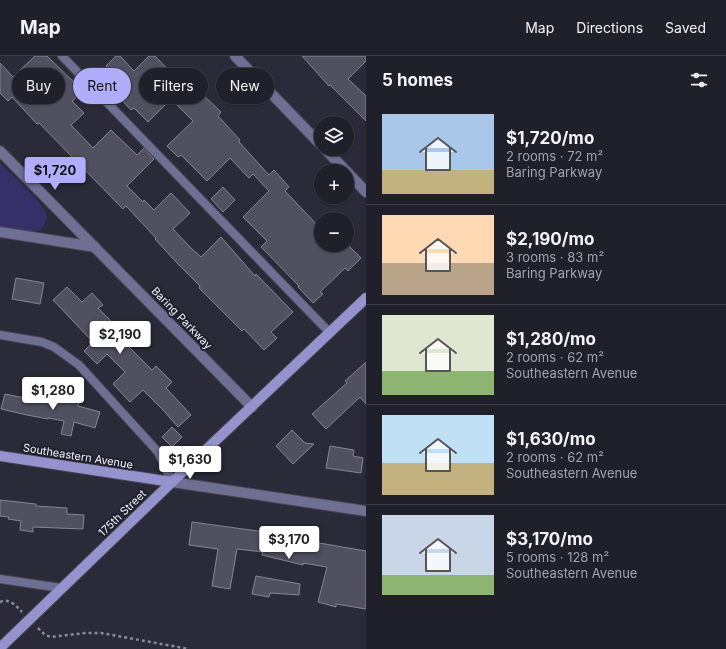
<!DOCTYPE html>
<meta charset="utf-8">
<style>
:root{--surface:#20202a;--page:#282832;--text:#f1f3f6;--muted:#a2a3a8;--line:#3d3e47;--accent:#b0aefa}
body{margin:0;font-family:Inter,sans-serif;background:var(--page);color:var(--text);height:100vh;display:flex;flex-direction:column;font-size:15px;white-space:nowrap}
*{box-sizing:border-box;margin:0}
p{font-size:13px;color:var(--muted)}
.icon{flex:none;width:22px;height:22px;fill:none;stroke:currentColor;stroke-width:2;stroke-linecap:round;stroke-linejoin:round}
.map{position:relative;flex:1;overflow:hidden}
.sheet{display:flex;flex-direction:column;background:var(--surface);width:360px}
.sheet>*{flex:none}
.guide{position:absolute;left:12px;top:12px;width:294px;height:36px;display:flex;gap:8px}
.buttons{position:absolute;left:314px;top:60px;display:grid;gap:8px}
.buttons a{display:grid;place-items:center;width:40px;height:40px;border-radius:50%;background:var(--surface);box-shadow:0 1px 3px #0004,0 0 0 1px var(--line);font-size:20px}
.price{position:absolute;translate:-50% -34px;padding:0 9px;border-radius:4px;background:#fff;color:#222;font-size:13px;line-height:26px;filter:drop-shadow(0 1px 2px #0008)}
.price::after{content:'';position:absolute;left:50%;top:24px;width:12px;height:9px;margin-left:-6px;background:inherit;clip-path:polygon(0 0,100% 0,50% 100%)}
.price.selected{background:var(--accent);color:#111}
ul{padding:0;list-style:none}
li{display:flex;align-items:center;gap:12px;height:100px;padding:0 16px}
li+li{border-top:1px solid var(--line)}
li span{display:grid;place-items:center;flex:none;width:112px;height:80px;border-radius:0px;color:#555}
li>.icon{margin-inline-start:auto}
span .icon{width:48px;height:48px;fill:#fffc;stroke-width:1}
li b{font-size:17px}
h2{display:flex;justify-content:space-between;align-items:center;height:48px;padding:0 16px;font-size:17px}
.chip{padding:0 14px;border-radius:18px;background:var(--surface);box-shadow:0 1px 3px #0004,0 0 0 1px var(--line);font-size:14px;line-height:36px}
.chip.selected{background:var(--accent);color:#111}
header{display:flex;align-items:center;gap:24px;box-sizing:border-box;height:56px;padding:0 20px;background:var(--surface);border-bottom:1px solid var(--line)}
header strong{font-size:19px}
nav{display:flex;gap:22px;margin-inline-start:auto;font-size:14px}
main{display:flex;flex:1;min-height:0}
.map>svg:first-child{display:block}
.green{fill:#353067}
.building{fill:#505060;stroke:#848596}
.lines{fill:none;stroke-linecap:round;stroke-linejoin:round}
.lane-casing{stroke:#464653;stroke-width:10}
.street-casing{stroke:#464653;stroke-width:12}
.secondary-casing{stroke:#464653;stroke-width:12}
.path{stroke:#8b8b97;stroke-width:2.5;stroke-dasharray:3 3;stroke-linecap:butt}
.lane{stroke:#6f6e93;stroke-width:8}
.street{stroke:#6f6e93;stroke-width:10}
.secondary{stroke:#9593ce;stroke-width:10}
.labels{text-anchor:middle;stroke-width:4;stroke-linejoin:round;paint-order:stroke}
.street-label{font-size:11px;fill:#f1f1fb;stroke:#21202e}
</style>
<header>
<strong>Map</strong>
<nav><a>Map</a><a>Directions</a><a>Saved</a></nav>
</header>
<main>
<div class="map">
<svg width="366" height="593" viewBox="0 0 366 593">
<rect width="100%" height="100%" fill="#2a2a38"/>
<path class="green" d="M 0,107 C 10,117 43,146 46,158 C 48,164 45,170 40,174 L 32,176 L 0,171 Z"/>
<g class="building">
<path d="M 35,0 L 47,0 L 83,35 L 72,45 L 84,57 L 71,69 L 93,92 L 111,74 L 137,99 L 144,92 L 154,103 L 127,130 L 143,146 L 144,144 L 154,154 L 171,137 L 190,157 L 173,173 L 191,192 L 201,201 L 221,181 L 255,220 L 256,218 L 293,256 L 271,276 L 277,282 L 264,294 L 244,273 L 242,275 L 199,232 L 200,230 L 177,207 L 155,183 L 156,182 L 126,150 L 123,153 L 39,67 L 37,68 L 12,41 L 8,45 L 0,37 L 0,7 L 13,21 Z"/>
<path d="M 116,0 L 120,0 L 134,15 L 149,0 L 155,0 L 175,21 L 180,17 L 221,56 L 218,60 L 240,84 L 239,86 L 269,119 L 274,114 L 289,131 L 285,135 L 321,173 L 321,189 L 348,189 L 361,202 L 348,215 L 345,212 L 320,236 L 323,238 L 313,247 L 298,231 L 299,230 L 261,191 L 267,185 L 243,161 L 269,135 L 253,118 L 249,122 L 230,102 L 207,125 L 181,99 L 178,101 L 167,90 L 193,65 L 171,43 L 148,66 L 134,52 L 131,54 L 119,41 L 128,32 L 106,10 Z"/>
<path d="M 302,0 L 366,0 L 366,5 L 348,23 L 366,40 L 366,65 L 330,29 L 329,30 Z"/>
<path d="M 223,131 L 235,144 L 223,156 L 211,143 Z"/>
<path d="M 16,222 L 44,227 L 40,248 L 12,243 Z"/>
<path d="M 67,231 L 82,246 L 92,237 L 103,249 L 98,252 L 120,274 L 116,278 L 152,314 L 156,310 L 172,326 L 166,332 L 191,359 L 178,371 L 163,354 L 143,334 L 130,346 L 113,328 L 125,316 L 107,298 L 97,308 L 84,295 L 93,286 L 53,244 Z"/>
<path d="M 366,306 L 366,348 L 360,341 L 326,373 L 312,358 L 347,327 L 345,325 Z"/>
<path d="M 5,338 L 30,343 L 31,340 L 68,347 L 69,340 L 80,343 L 78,350 L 100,356 L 95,372 L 74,366 L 71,380 L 61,378 L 64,365 L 48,362 L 48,363 L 27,359 L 1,353 Z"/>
<path d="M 172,371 L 182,381 L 172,391 L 162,381 Z"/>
<path d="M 292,374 L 305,387 L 314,388 L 293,408 L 276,390 Z"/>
<path d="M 330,390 L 354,394 L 353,400 L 363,402 L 361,417 L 326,412 Z"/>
<path d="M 0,444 L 36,448 L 36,450 L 67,452 L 67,458 L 84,459 L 83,473 L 33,471 L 33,476 L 20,474 L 21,465 L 8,463 L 9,461 L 0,460 Z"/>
<path d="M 192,466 L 265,476 L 290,482 L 366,495 L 366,553 L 336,548 L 336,551 L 318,546 L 327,511 L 303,507 L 303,509 L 262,499 L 263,496 L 237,493 L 230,533 L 212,530 L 218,493 L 189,489 Z"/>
<path d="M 256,520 L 300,528 L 299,539 L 270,537 L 269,541 L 252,538 Z"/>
</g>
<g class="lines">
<g class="lane-casing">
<g id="lane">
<path d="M 62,0 L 330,277"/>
<path d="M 0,279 L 42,286 L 54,291 L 79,309 L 158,396 L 172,426"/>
<path d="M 0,523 L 61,532"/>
</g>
</g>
<g class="street-casing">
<g id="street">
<path d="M 235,0 L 321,89"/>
<path d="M 325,93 L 346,115"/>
<path d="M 0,95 L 252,351"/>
<path d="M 347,116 L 366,136"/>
<path d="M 0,176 L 95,191"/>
<path d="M 172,426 L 366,455"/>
</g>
</g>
<g class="secondary-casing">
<g id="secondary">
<path d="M 0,400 L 172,426"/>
<path d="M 0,592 L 172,426 L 366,242"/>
</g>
</g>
<g class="path">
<path d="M 0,546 C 10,542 15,549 22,556"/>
<path d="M 38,572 L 45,579 L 51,581 L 85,577 L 101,577 L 189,593"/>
</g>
<use href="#lane" class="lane"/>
<use href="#street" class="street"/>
<use href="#secondary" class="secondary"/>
</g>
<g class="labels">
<g class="street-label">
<text transform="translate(182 262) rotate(46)" y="4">Baring Parkway</text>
<text transform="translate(78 400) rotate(9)" y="4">Southeastern Avenue</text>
<text transform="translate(122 457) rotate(-44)" y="4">175th Street</text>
</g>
</g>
</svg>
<div class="buttons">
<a><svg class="icon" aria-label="layers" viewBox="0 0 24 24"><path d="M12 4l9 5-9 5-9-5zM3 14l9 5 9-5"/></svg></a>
<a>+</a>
<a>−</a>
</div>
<b class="price selected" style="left:55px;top:135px">$1,720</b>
<b class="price" style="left:120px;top:299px">$2,190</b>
<b class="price" style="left:53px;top:355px">$1,280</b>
<b class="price" style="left:190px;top:424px">$1,630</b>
<b class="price" style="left:289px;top:504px">$3,170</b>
<div class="guide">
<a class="chip">Buy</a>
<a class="chip selected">Rent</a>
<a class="chip">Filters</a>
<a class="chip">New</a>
</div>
</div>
<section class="sheet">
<h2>5 homes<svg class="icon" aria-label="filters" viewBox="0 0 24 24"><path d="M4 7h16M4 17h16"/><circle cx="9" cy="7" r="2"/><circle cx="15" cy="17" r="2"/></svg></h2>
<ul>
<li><span style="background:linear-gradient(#a9c7e8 70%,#c2b280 0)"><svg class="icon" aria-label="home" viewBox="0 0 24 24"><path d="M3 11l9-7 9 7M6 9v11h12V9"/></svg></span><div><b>$1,720/mo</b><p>2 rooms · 72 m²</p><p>Baring Parkway</p></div></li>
<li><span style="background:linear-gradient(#ffd9b3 60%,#b9a48a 0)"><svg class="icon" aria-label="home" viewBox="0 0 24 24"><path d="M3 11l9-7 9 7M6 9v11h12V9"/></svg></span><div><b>$2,190/mo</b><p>3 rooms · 83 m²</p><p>Baring Parkway</p></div></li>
<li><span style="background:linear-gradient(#dfe7d0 70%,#8fb573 0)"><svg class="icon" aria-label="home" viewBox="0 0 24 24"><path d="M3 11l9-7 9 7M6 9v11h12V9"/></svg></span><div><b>$1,280/mo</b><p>2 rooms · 62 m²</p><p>Southeastern Avenue</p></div></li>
<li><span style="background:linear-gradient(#bfe0f5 60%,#c2b280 0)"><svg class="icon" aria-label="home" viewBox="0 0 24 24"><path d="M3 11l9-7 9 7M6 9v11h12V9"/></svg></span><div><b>$1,630/mo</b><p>2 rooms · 62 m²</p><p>Southeastern Avenue</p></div></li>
<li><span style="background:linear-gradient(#c9d6e8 75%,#8fb573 0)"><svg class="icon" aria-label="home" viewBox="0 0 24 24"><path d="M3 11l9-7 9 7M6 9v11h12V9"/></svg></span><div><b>$3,170/mo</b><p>5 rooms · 128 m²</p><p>Southeastern Avenue</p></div></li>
</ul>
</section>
</main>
